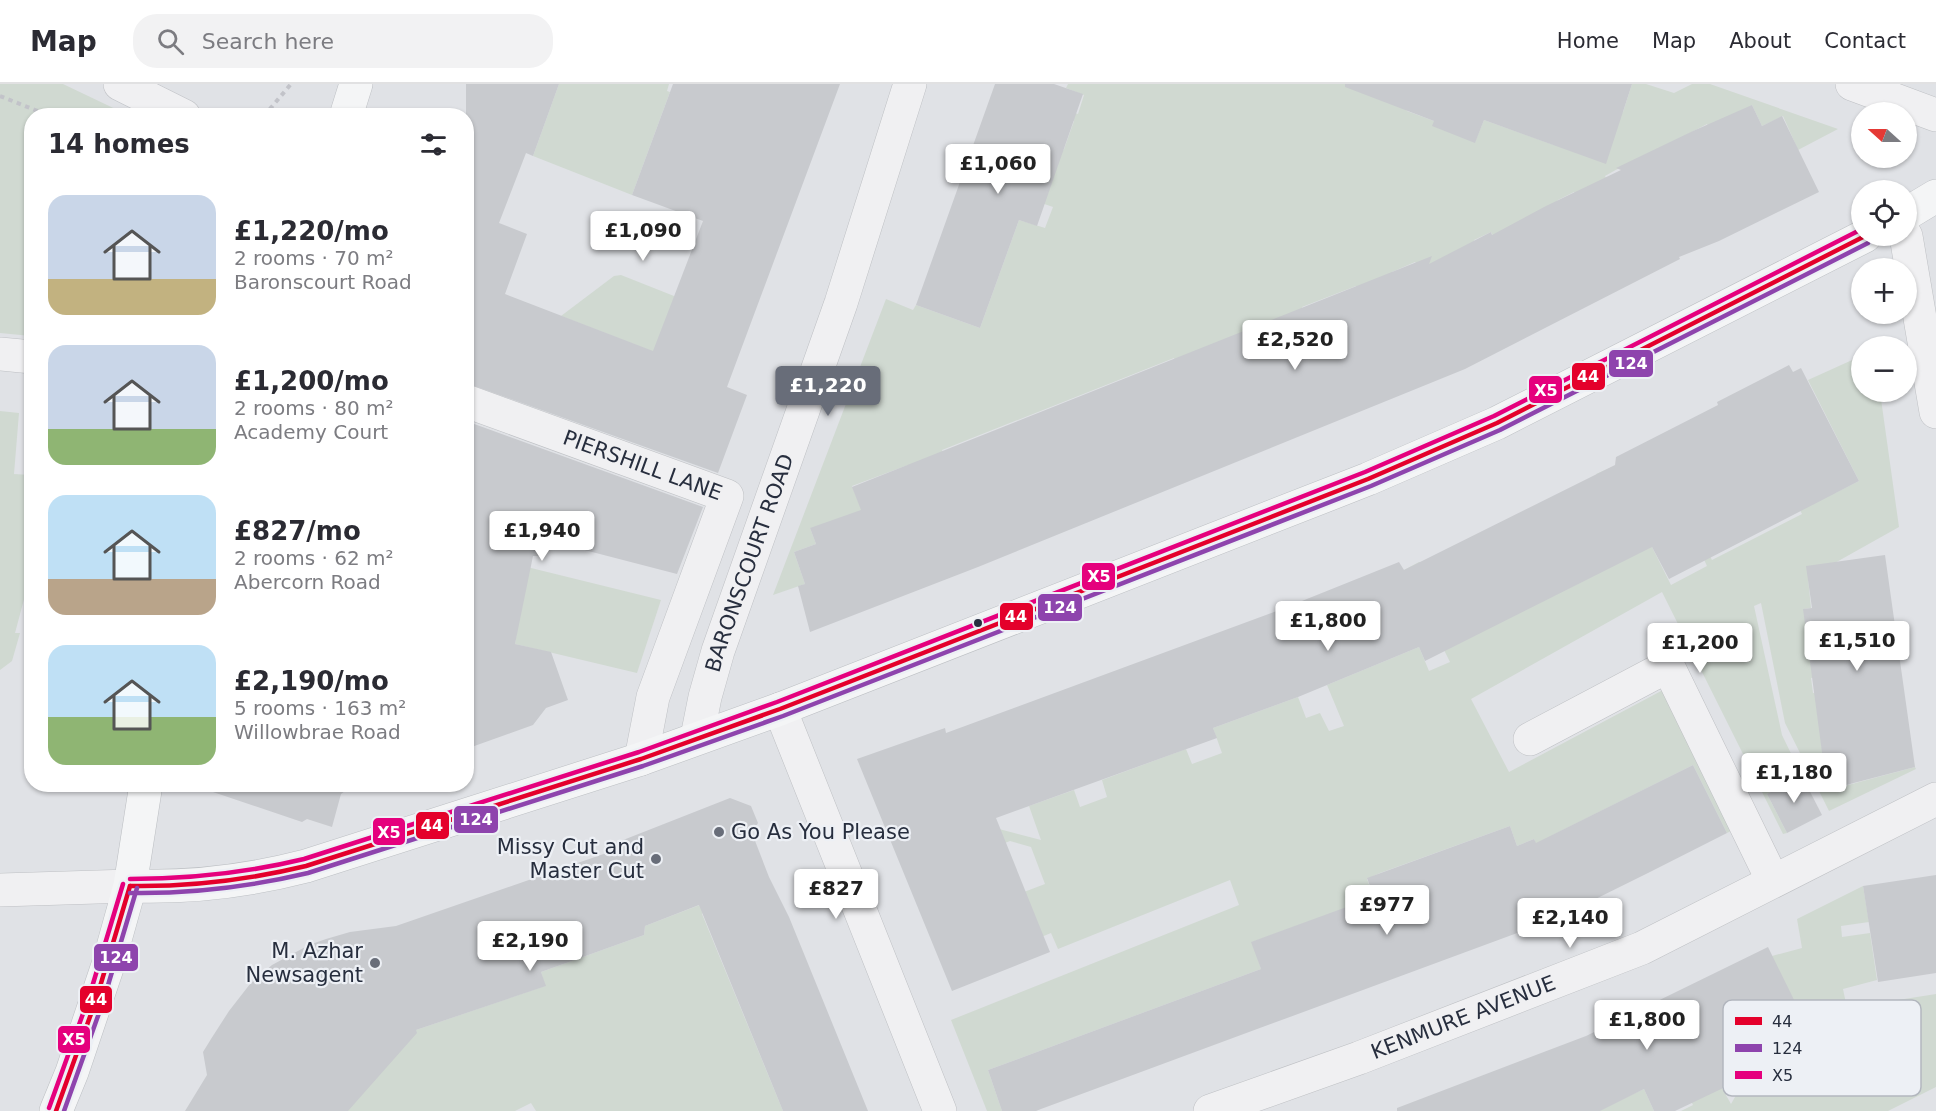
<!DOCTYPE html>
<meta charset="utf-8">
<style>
:root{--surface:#fff;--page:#f2f2f3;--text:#2b2b33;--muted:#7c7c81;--line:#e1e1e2;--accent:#686d79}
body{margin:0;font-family:"DejaVu Sans",sans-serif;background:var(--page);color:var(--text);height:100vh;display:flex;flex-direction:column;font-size:22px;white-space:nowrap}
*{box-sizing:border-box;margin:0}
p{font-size:20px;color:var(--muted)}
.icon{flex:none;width:33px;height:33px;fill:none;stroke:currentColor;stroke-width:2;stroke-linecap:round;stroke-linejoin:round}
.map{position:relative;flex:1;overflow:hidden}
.side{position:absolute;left:24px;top:24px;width:450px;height:684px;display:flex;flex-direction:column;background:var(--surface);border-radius:24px;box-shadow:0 2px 4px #0004}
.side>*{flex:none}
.needle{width:39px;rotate:291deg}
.tools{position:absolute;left:1851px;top:18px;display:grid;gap:12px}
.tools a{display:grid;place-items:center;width:66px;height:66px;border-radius:50%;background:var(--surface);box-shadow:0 2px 4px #0004;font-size:30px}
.price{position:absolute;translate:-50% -51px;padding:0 14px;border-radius:6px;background:#fff;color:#222;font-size:20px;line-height:39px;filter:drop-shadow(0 2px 3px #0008)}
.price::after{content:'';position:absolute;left:50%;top:36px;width:18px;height:14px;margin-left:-9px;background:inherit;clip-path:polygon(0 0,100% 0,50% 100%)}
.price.current{background:var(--accent);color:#fff}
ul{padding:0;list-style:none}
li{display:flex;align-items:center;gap:18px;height:150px;padding:0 24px}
li span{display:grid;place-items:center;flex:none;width:168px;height:120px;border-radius:18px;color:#555}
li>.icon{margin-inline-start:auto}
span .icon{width:72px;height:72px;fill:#fffc;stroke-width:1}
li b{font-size:26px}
h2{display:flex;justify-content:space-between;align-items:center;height:72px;padding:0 24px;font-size:26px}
header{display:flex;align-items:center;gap:36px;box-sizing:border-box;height:84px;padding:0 30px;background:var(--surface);border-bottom:2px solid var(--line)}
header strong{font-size:28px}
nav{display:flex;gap:33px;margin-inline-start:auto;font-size:21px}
.search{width:420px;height:54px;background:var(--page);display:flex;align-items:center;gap:15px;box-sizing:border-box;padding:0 21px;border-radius:24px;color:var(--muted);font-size:22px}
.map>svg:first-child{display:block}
.green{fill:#d0d9d1}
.building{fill:#c8cace}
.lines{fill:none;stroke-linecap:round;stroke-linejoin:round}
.minor-casing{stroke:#bec0c4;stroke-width:34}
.major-casing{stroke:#bcbfc3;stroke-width:34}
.path{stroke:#c2c3c9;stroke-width:4;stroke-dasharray:4.5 4.5;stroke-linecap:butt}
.minor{stroke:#f0f0f2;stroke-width:33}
.major{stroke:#f4f5f6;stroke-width:33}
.bus-1-casing{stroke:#edf0f5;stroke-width:9}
.bus-2-casing{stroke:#edf0f5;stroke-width:9}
.bus-3-casing{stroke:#edf0f5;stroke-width:9}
.bus-1{stroke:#e4002b;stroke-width:4.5}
.bus-2{stroke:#8e44ad;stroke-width:4.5}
.bus-3{stroke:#e5007d;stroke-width:4.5}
.bus-dot{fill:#272e3e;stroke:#edf0f5;stroke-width:2}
.poi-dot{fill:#686d79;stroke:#edf0f5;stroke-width:2}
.labels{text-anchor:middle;stroke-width:4.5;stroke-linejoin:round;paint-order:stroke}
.street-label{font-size:21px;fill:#272e3e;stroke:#edf0f5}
.poi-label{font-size:21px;fill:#272e3e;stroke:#edf0f5;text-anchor:end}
.key{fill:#edf0f5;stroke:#b2b6be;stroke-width:1.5}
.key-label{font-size:16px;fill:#272e3e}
.line-badge{stroke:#edf0f5;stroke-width:2}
.badge-label{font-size:16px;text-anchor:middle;font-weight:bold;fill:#fff}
</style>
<header>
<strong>Map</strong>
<div class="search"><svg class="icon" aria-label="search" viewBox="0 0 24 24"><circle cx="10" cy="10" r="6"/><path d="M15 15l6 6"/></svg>Search here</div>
<nav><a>Home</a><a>Map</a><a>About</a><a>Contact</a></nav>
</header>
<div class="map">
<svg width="1936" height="1027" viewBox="0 0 1936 1027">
<rect width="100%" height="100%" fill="#e0e2e6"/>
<g class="green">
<path d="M 0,0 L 63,0 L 128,31 L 32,32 L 31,252 L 0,249 Z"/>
<path d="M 559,0 L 669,0 L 667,7 L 670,8 L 632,111 L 533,72 Z"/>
<path d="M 1068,0 L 1391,0 L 1407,27 L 1434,37 L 1475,58 L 1484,36 L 1554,61 L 1623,28 L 1632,0 L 1646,0 L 1674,9 L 1692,0 L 1710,0 L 1838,45 L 1798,66 L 1783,32 L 1762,42 L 1752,21 L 1721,69 L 1707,40 L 1688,50 L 1701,78 L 1621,83 L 1605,92 L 1619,120 L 1588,136 L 1574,108 L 1558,116 L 1506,178 L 1491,148 L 1474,156 L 1489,187 L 1447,209 L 1415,178 L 1392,188 L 1407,225 L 1359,207 L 1356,202 L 1302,223 L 1318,262 L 1190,313 L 1174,274 L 942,366 L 958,406 L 924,420 L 908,381 L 852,402 L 868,442 L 810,444 L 816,460 L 794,468 L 805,500 L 773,511 L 886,215 L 913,226 L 916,221 L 980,244 L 1019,136 L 1045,144 L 1053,123 L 1027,114 L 1064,65 L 1074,37 L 1057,31 L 1059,24 L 1078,30 L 1084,11 L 1066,4 Z"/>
<path d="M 621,191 L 674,212 L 729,297 L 561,232 L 614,192 Z"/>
<path d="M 1861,272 L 1862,308 L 1880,308 L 1899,443 L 1808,494 L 1811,524 L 1804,525 L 1821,592 L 1811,594 L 1813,609 L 1824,608 L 1837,704 L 1915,683 L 1916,685 L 1829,727 L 1785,639 L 1761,519 L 1754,522 L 1782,651 L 1802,692 L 1767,710 L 1787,749 L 1783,750 L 1662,508 L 1471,615 L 1509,688 L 1663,606 L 1733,746 L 1727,749 L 1693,681 L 1553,751 L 1578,823 L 1562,832 L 1534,755 L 1517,762 L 1510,742 L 1380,789 L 1367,795 L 1374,814 L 1252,858 L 1261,885 L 988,986 L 1002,1027 L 987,1027 L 951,936 L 1239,821 L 1230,796 L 1058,865 L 1051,849 L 1034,856 L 1016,811 L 1045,800 L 1031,763 L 1010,757 L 985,767 L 980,740 L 1041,756 L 1029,722 L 1074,706 L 1080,723 L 1107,713 L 1102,696 L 1186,665 L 1192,680 L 1222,669 L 1213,644 L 1298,613 L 1306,634 L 1320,629 L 1329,647 L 1344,642 L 1327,601 L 1419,563 L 1429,587 L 1450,578 L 1404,486 L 1419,478 L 1636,470 L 1596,390 L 1612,383 L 1671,501 L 1707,482 L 1688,441 L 1693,439 L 1712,476 L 1802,430 L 1783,392 L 1835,409 L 1859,397 L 1808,296 Z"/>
<path d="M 0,327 L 19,329 L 14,390 L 31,391 L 31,489 L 15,549 L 20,549 L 12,577 L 0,586 Z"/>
<path d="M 527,483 L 661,516 L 637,589 L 515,560 Z"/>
<path d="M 1863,802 L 1869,838 L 1841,842 L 1842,853 L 1870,849 L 1877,896 L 1843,905 L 1847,924 L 1936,910 L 1936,1003 L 1888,1027 L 1681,1027 L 1693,1021 L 1677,988 L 1705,974 L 1731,1020 L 1747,992 L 1781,976 L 1766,945 L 1772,872 L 1802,864 L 1797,835 Z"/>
<path d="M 710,817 L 702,830 L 783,1027 L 536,1027 L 531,1019 L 515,1027 L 292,1027 L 371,954 L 416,946 L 545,902 L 541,888 L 644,851 L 645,842 Z"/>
<path d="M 1644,1005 L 1654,1027 L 1596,1027 Z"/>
</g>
<g class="building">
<path d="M 466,0 L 559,0 L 533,72 L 526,69 L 499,139 L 527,150 L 505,210 L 653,267 L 703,137 L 632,111 L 673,0 L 840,0 L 727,303 L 747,311 L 718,389 L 466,299 Z"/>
<path d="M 995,0 L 1054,0 L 1083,10 L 1037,142 L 1019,136 L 980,244 L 916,221 Z"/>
<path d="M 1345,0 L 1632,0 L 1606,80 L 1484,36 L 1475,59 L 1432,42 L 1434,37 L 1345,3 Z"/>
<path d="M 1752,21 L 1762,42 L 1782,32 L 1819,108 L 1719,157 L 1679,173 L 1680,175 L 1465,285 L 978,483 L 810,548 L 798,502 L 805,500 L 794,468 L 816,460 L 810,444 L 861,426 L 852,403 L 1432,172 L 1429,180 L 1491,148 L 1492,151 L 1546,122 L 1621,86 L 1616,84 L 1693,47 Z"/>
<path d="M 1789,281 L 1793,288 L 1801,284 L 1859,397 L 1669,495 L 1652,463 L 1425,577 L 1419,563 L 1298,613 L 1213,644 L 1217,654 L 996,734 L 1050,868 L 952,907 L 857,675 L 945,644 L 946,649 L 1282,525 L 1399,478 L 1404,486 L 1615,381 L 1616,373 L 1718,321 L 1717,318 Z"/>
<path d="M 466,337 L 703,423 L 677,490 L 542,455 L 539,472 L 533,472 L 515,560 L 551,568 L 568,616 L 546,624 L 533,641 L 466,665 Z"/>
<path d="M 1885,471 L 1915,683 L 1827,706 L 1803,525 L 1812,524 L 1806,482 Z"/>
<path d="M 1693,681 L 1727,749 L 1648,789 L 1555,835 L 1041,1025 L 1036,1027 L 1002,1027 L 988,986 L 1261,885 L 1251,858 L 1374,813 L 1367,794 L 1510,742 L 1517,762 L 1534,755 L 1536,759 Z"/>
<path d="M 1802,692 L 1822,731 L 1787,749 L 1767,710 Z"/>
<path d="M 211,700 L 354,700 L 341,710 L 332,743 L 307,735 L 302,738 L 210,707 Z"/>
<path d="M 730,714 L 751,722 L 758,739 L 752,749 L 769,793 L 789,833 L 868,1027 L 783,1027 L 699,821 L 645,842 L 644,851 L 541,888 L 546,902 L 416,946 L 417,949 L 348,1027 L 185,1027 L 207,991 L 203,968 L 211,955 L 229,927 L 250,900 L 272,881 L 309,861 L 326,855 L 350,848 L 396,842 L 615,766 L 613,760 Z"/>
<path d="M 1936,791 L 1936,889 L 1878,898 L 1863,802 Z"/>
<path d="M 1768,863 L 1800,928 L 1766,945 L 1782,976 L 1675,1027 L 1654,1027 L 1644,1005 L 1600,1027 L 1397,1027 L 1397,1024 L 1586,952 Z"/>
</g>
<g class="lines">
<g class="minor-casing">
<g id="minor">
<path d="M 120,0 L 184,32"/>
<path d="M 1852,0 L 1936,31"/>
<path d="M 1906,152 L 1936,328"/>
<path d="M 0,270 L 32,273"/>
<path id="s1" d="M 466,317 L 727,412 L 653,613 L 641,675"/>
<path d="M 780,625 L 940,1027"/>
<path id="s2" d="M 697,653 L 705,613 L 718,567 L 841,219 L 910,0"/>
<path d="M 1530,655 L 1668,582 L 1773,797"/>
<path d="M 0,806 L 130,802"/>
<path id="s3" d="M 1210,1027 L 1359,974 L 1642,864 L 1936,715"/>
</g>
</g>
<g class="major-casing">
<g id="major">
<path d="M 346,32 L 356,0"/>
<path d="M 1906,130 L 1936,112"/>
<path d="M 130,802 C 190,804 248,797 306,782 L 641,675 L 780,625 L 1368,395 L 1497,339 L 1865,152"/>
<path d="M 56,1027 L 72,988 L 108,881 L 130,802 L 146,700"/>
</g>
</g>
<g class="path">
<path d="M 0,12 L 50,32"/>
<path d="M 264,32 L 291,0"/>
</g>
<use href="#minor" class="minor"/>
<use href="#major" class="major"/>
<g class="bus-1-casing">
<g id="bus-1">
<path d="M 130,802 C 190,803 248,796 306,782 L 641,675 L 780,625 L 1368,395 L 1497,339 L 1865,152"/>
<path d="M 56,1027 L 96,916 L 130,802"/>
</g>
</g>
<g class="bus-2-casing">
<g id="bus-2">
<path d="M 130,809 C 190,810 249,803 308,789 L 643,682 L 783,632 L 1371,402 L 1500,346 L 1868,159"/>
<path d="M 64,1027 L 103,918 L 137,804"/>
</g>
</g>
<g class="bus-3-casing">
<g id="bus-3">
<path d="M 130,795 C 189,795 246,789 304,775 L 639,668 L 777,618 L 1365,388 L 1494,332 L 1862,145"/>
<path d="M 49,1024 L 89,913 L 123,800"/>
</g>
</g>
<use href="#bus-1" class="bus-1"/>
<use href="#bus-2" class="bus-2"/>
<use href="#bus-3" class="bus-3"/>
</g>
<circle class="bus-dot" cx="978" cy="539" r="5"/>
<g class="poi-dot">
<circle cx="719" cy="748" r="6"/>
<circle cx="656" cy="775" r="6"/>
<circle cx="375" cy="879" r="6"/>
</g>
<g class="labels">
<g class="street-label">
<text dy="7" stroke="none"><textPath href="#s1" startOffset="188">PIERSHILL LANE</textPath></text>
<text dy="7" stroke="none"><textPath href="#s2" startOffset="182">BARONSCOURT ROAD</textPath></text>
<text dy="7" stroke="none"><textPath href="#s3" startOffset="270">KENMURE AVENUE</textPath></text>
</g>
<g class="poi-label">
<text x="731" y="755" text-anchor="start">Go As You Please</text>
<text x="644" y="770">Missy Cut and<tspan x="644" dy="24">Master Cut</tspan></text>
<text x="363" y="874">M. Azhar<tspan x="363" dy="24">Newsagent</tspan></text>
</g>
</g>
<rect x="1723" y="916" width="198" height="96" rx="9" class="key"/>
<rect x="1735" y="933" width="27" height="8" fill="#e4002b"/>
<rect x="1735" y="960" width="27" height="8" fill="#8e44ad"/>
<rect x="1735" y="987" width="27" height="8" fill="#e5007d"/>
<g class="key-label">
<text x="1772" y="943">44</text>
<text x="1772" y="970">124</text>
<text x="1772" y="997">X5</text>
</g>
<g class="line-badge">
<rect x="1608" y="265" width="46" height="29" rx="6" fill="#8e44ad"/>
<rect x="1571" y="278" width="35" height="29" rx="6" fill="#e4002b"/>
<rect x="1528" y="291" width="35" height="29" rx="6" fill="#e5007d"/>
<rect x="1081" y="478" width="35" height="29" rx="6" fill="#e5007d"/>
<rect x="1037" y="509" width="46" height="29" rx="6" fill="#8e44ad"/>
<rect x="999" y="518" width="35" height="29" rx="6" fill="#e4002b"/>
<rect x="453" y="721" width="46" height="29" rx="6" fill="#8e44ad"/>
<rect x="415" y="727" width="35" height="29" rx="6" fill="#e4002b"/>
<rect x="372" y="733" width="34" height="29" rx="6" fill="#e5007d"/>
<rect x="93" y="859" width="46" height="29" rx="6" fill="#8e44ad"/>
<rect x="79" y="901" width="34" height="29" rx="6" fill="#e4002b"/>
<rect x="57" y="941" width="34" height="29" rx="6" fill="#e5007d"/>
</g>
<g class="badge-label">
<text x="1631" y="285">124</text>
<text x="1588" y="298">44</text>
<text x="1546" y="312">X5</text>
<text x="1099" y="498">X5</text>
<text x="1060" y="529">124</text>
<text x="1016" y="538">44</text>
<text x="476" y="741">124</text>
<text x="432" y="747">44</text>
<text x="389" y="754">X5</text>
<text x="116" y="879">124</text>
<text x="96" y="921">44</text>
<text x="74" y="961">X5</text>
</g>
</svg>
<div class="tools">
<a><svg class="needle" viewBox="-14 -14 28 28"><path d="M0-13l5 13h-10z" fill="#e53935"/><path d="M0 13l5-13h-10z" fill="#7c7c81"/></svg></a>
<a><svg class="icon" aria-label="locate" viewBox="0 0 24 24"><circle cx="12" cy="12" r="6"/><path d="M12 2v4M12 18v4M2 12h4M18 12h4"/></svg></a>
<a>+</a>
<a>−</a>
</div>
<b class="price" style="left:998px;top:111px">£1,060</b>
<b class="price" style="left:643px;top:178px">£1,090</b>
<b class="price" style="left:1295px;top:287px">£2,520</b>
<b class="price current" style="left:828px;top:333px">£1,220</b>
<b class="price" style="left:542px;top:478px">£1,940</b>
<b class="price" style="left:1328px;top:568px">£1,800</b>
<b class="price" style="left:1857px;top:588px">£1,510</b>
<b class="price" style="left:1700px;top:590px">£1,200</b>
<b class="price" style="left:1794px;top:720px">£1,180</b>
<b class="price" style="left:836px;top:836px">£827</b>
<b class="price" style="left:1387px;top:852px">£977</b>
<b class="price" style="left:1570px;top:865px">£2,140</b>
<b class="price" style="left:530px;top:888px">£2,190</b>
<b class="price" style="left:1647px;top:967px">£1,800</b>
<section class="side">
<h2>14 homes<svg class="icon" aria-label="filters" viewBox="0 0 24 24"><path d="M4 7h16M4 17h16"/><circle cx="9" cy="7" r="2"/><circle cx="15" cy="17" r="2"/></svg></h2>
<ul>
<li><span style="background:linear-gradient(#c9d6e8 70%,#c2b280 0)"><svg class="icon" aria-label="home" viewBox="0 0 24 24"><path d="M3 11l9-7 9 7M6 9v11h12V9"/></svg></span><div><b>£1,220/mo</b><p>2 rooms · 70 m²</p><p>Baronscourt Road</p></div></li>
<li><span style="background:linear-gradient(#c9d6e8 70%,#8fb573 0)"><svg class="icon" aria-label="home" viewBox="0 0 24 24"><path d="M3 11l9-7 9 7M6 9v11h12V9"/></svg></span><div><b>£1,200/mo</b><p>2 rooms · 80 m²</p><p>Academy Court</p></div></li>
<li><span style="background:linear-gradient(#bfe0f5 70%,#b9a48a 0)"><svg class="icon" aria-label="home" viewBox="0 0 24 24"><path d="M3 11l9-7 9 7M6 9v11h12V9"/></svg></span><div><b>£827/mo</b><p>2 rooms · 62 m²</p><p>Abercorn Road</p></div></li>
<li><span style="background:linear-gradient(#bfe0f5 60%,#8fb573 0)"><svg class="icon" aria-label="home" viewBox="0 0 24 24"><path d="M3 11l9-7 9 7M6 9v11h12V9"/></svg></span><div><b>£2,190/mo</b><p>5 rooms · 163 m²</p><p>Willowbrae Road</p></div></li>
</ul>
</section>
</div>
